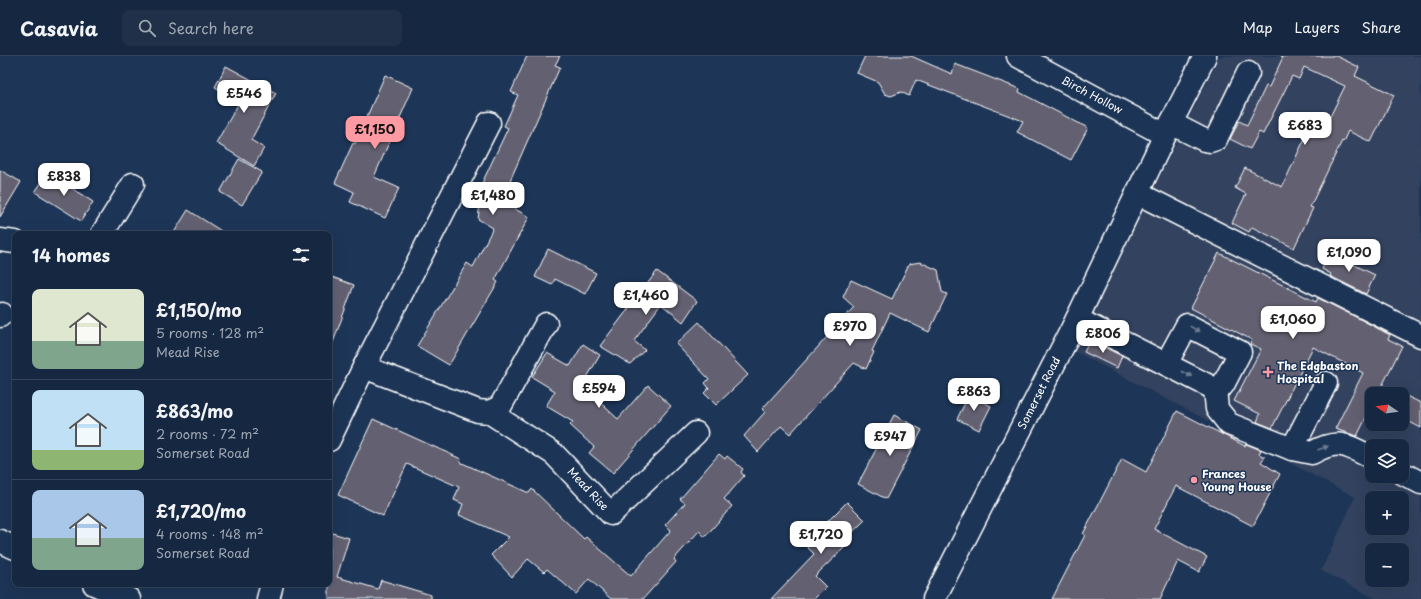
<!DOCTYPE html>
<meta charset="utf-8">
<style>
:root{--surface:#162841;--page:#1f3048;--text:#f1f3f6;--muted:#9ea6b1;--line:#35445a;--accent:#ff9aa2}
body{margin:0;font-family:"Playpen Sans",sans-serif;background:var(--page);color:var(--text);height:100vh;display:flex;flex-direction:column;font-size:15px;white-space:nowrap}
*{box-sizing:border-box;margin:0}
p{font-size:13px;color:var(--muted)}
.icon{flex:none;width:22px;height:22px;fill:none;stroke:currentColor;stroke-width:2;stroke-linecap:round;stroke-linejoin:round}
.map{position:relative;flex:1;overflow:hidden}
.panel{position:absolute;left:12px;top:175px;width:320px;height:356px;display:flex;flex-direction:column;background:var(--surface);border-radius:8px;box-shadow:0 4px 16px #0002,0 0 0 1px var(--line)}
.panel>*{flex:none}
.needle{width:26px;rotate:283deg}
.fabs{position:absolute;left:1365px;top:331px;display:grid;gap:8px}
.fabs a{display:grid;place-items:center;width:44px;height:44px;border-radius:8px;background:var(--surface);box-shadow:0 4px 16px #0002,0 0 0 1px var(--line);font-size:20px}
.price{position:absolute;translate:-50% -34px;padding:0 9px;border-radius:8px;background:#fff;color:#222;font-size:13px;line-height:26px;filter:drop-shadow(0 1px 2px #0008)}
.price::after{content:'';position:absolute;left:50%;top:24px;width:12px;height:9px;margin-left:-6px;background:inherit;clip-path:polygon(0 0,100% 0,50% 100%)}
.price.on{background:var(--accent);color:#111}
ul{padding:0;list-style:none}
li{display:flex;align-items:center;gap:12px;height:100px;padding:0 20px}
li+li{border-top:1px solid var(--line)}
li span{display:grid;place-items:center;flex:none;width:112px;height:80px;border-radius:8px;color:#555}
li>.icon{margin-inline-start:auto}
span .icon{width:48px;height:48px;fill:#fffc;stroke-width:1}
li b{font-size:17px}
h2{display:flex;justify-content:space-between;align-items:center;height:48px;padding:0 20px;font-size:17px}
header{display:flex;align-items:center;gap:24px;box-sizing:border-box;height:56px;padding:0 20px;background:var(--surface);border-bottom:1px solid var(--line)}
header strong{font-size:19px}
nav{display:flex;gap:22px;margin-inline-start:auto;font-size:14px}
.search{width:280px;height:36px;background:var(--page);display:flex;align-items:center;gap:10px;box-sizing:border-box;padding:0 14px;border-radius:8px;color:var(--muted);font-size:15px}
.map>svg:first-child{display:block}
.built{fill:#32425f;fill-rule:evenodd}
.building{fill:#646071;stroke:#fff}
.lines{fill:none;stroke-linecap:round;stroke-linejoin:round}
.minor-casing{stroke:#fff;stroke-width:25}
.minor{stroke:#1d3557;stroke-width:22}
.oneway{fill:#6c7c92}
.poi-dot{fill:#ff9aa2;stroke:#1d3557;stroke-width:1.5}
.labels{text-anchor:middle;stroke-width:3;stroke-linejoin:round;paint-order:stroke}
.street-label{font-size:11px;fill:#fff;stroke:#1d3557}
.poi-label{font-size:11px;font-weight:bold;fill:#fff;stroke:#1d3557;text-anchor:start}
</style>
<header>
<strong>Casavia</strong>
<div class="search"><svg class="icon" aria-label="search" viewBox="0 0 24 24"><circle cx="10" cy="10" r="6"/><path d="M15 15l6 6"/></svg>Search here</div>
<nav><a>Map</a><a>Layers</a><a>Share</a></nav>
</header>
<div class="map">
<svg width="1421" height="543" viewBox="0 0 1421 543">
<rect width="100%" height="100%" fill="#1d3557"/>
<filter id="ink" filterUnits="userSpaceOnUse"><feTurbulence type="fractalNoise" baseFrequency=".025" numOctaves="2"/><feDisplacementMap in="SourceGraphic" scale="8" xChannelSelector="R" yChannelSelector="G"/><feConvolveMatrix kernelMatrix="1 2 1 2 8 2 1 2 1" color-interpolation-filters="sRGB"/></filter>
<g filter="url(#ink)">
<path class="built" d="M 1220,0 L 1421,0 L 1421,543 L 1377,543 L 1321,515 L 1355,441 L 1072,294 ZM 1372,338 L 1402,338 L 1402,368 L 1372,368 ZM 1372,390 L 1402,390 L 1402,420 L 1372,420 ZM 1372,442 L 1402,442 L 1402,472 L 1372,472 ZM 1372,494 L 1402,494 L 1402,524 L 1372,524 Z"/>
<g class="building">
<path d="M 527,0 L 560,0 L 555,9 L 560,11 L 501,145 L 529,161 L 495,224 L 498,226 L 449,309 L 417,290 L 467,207 L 473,211 L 493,172 L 478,163 L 483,125 L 508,72 L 504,70 L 518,39 L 511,36 Z"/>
<path d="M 865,0 L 911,0 L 952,18 L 955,8 L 1020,33 L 1019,36 L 1088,72 L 1071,104 L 1017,76 L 1023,65 L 916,24 L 909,40 L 901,36 L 891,40 L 885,38 L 878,26 L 857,17 Z"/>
<path d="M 1281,0 L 1336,0 L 1359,11 L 1355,20 L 1394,39 L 1371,86 L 1348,75 L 1343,86 L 1342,85 L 1310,151 L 1313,152 L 1294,192 L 1252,171 L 1249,176 L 1232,167 L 1246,138 L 1235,132 L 1245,112 L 1282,131 L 1312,67 L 1324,73 L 1345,30 L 1304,11 L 1299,23 L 1292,20 L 1263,78 L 1259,76 L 1250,93 L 1230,83 L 1239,65 L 1247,69 L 1266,30 L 1269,31 L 1283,1 Z"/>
<path d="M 226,10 L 276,37 L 251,84 L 264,92 L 254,110 L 216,87 L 240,45 L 215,31 Z"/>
<path d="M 385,19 L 413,32 L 374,121 L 399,132 L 385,162 L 350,146 L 354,136 L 335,127 L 353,87 L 355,88 Z"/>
<path d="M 239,103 L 262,116 L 242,149 L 220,136 Z"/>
<path d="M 0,114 L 21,126 L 0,161 Z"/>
<path d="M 48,117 L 93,146 L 81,165 L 35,136 Z"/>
<path d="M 188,154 L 226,178 L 173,178 Z"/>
<path d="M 548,193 L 596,217 L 585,238 L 555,223 L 552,229 L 535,221 Z"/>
<path d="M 1219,197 L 1316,246 L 1318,242 L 1358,262 L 1390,279 L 1388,283 L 1402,290 L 1378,338 L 1372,338 L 1372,350 L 1357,380 L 1335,373 L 1363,317 L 1313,291 L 1272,372 L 1257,366 L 1260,358 L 1234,345 L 1261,293 L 1250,288 L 1252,284 L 1191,252 Z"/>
<path d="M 1330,197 L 1375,219 L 1366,238 L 1330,220 L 1331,218 L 1322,213 Z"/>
<path d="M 920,206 L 938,214 L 942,236 L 947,238 L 929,276 L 890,257 L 872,295 L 874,296 L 866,313 L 854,307 L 790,378 L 781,370 L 758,396 L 744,380 L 765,356 L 762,353 L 854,251 L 843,241 L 851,224 L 892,243 L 909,208 Z"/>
<path d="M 657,215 L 697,245 L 683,266 L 661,248 L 634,285 L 645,294 L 630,308 L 600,290 Z"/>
<path d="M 329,220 L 354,229 L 331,292 L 329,291 Z"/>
<path d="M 699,266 L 748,319 L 716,349 L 704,337 L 709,332 L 705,327 L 709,323 L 676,288 Z"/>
<path d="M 1090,284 L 1122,300 L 1117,312 L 1084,296 Z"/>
<path d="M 583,288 L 600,299 L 582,330 L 618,363 L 648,329 L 671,350 L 613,417 L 589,397 L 594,391 L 570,369 L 573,366 L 546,350 L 555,335 L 532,321 L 547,297 L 570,310 Z"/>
<path d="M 1402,338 L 1421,347 L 1421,372 L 1402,362 Z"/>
<path d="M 969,339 L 991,350 L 979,374 L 957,363 Z"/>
<path d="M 1177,355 L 1245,390 L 1246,388 L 1261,394 L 1259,398 L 1265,401 L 1261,406 L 1280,418 L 1253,470 L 1176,430 L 1154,473 L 1207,501 L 1199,516 L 1178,505 L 1160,543 L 1052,543 L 1085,479 L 1083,478 L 1122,403 L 1146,416 Z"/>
<path d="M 894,359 L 922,374 L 886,443 L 858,428 Z"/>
<path d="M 373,363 L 461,403 L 460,406 L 529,437 L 532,433 L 584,483 L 586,481 L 631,520 L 671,474 L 665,469 L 685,447 L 680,443 L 719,398 L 725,403 L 727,400 L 743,413 L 741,416 L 744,420 L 724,443 L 732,450 L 705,481 L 699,475 L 674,503 L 676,506 L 643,543 L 611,543 L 589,523 L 576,538 L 547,513 L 544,516 L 528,503 L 512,521 L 491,499 L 509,481 L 459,459 L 463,448 L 454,444 L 459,431 L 407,408 L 383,460 L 338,439 Z"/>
<path d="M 847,446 L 865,464 L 840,488 L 844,492 L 815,520 L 826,531 L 814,543 L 771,543 L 814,498 L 805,489 L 810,485 L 809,484 Z"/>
<path d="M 329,476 L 349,482 L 337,521 L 378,533 L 381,524 L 431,539 L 431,543 L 329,543 Z"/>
</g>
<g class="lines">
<g class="minor-casing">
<g id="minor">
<path d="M 1018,0 L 1165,79"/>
<path d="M 1171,67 L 1204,84 L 1210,85 L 1216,83 L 1248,17"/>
<path d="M 1137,137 L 1421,280"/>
<path d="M 102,178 L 133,128"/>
<path d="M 0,184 L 15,186"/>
<path d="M 0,260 L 2,258"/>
<path d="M 1077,263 L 1215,333 L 1217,353 L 1229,368 L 1292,393 L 1312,397 C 1338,382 1347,389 1372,402"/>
<path d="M 1166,308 L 1187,269 L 1240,296 L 1223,329 L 1215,333"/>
<path d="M 364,311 L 478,355 L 489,356 L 554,398 L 611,458 L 696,377"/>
<path d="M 489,356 L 500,351 L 546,268"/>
<path d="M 329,384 L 364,311 L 489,67"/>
<path d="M 1292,393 L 1326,327"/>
<path d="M 1402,417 L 1421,427"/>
<path d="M 0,485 L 15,492"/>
<path d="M 94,528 L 129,543"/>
<path d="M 268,543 L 272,528"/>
<path d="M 934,543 L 1077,263 L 1165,79 L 1205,0"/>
</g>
</g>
<use href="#minor" class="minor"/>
</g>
<defs><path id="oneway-solid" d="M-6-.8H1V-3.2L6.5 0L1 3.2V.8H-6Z"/></defs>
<g class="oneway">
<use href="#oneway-solid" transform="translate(1195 273) rotate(28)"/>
<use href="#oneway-solid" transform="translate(1187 318) rotate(27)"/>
<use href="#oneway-solid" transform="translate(1323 392) rotate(-20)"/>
</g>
</g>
<g class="poi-dot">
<path d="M1266 310h4v4h4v4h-4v4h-4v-4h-4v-4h4z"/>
<circle cx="1194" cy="424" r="4"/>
</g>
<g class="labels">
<g class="street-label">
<text transform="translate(1092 39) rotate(28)" y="4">Birch Hollow</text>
<text transform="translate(1039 337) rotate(-63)" y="4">Somerset Road</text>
<text transform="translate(588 433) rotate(47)" y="4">Mead Rise</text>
</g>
<g class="poi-label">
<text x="1277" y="314">The Edgbaston<tspan x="1277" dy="13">Hospital</tspan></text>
<text x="1202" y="422">Frances<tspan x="1202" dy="13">Young House</tspan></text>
</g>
</g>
</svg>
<div class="fabs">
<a><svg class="needle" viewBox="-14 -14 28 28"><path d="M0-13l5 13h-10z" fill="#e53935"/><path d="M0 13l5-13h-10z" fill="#9ea6b1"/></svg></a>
<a><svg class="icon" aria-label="layers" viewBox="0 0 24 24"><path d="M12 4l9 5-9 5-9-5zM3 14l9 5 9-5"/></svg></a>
<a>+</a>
<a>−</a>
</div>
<b class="price" style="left:244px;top:58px">£546</b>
<b class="price" style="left:1305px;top:90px">£683</b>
<b class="price on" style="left:375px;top:94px">£1,150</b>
<b class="price" style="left:64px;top:141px">£838</b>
<b class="price" style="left:493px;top:160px">£1,480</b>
<b class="price" style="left:1349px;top:217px">£1,090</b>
<b class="price" style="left:646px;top:260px">£1,460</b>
<b class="price" style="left:1293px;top:284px">£1,060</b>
<b class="price" style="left:850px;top:291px">£970</b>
<b class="price" style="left:1103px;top:298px">£806</b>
<b class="price" style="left:599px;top:353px">£594</b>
<b class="price" style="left:974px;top:356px">£863</b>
<b class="price" style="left:890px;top:401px">£947</b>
<b class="price" style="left:821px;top:499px">£1,720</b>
<section class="panel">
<h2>14 homes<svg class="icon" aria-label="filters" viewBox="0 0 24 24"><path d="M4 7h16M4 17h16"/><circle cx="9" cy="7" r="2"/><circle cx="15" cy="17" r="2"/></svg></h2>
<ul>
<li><span style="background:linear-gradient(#dfe7d0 65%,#7fa58c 0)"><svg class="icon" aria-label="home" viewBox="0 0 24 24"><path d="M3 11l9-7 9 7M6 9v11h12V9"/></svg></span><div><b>£1,150/mo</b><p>5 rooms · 128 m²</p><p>Mead Rise</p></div></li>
<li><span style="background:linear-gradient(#bfe0f5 75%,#8fb573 0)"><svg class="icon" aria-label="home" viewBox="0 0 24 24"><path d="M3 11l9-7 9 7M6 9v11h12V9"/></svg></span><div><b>£863/mo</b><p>2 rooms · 72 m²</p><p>Somerset Road</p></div></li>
<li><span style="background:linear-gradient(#a9c7e8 60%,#7fa58c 0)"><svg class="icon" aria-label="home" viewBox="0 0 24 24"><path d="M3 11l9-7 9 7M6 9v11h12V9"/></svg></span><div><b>£1,720/mo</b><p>4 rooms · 148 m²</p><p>Somerset Road</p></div></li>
</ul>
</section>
</div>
